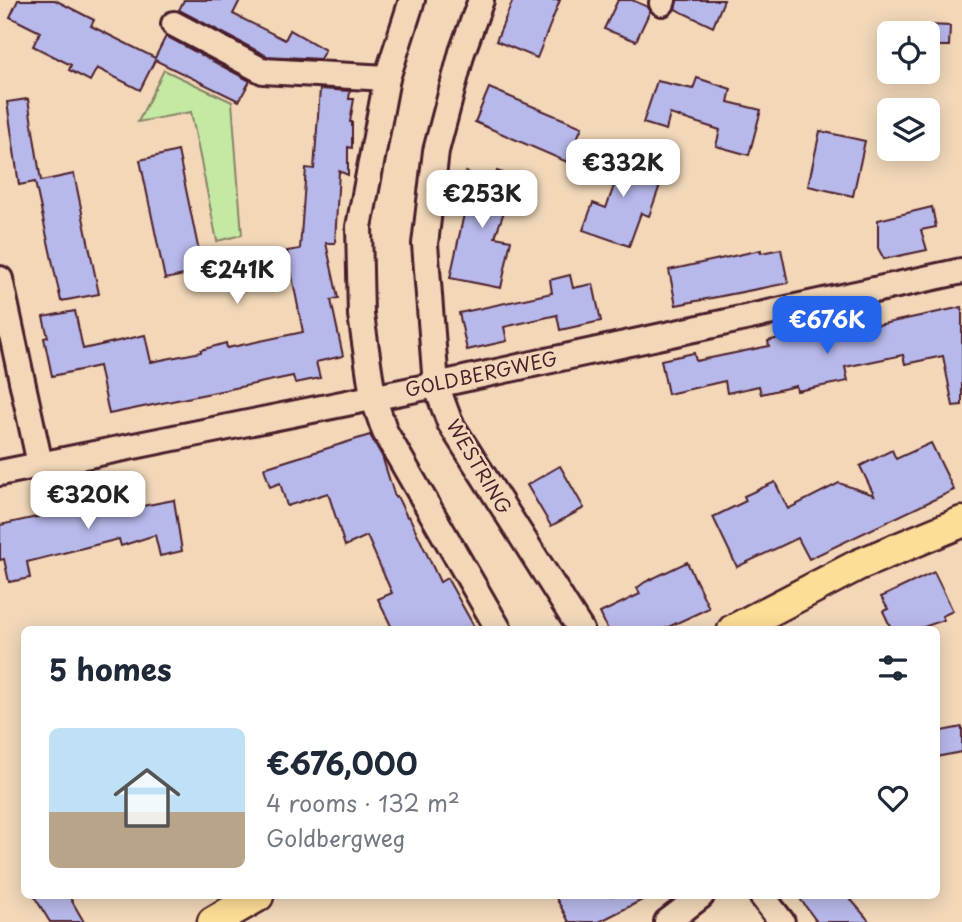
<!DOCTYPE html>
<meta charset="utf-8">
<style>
:root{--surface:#fff;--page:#f6f6f7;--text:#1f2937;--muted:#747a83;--accent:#2563eb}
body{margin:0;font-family:"Playpen Sans",sans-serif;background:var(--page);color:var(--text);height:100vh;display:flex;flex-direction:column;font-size:26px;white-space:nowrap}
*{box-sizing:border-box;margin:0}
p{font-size:23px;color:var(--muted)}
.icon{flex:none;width:38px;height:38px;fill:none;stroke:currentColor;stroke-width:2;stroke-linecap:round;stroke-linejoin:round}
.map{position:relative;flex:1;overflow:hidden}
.panel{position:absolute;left:21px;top:626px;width:919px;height:273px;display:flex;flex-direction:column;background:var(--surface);border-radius:10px;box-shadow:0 4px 18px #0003}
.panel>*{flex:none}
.tools{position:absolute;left:877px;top:21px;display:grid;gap:14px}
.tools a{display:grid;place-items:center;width:63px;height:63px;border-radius:10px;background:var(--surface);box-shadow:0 4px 18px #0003;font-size:35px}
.price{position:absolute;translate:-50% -60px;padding:0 16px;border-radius:14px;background:#fff;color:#222;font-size:23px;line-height:46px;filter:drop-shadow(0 2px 4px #0008)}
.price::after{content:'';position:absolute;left:50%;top:42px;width:21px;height:16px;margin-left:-10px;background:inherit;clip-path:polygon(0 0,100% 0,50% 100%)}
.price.current{background:var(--accent);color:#fff}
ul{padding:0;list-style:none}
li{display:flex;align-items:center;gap:21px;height:175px;padding:0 28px}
li span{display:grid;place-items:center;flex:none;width:196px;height:140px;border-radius:10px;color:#555}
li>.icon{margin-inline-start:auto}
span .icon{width:84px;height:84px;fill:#fffc;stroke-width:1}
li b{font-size:30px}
h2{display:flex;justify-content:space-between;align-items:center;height:84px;padding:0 28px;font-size:30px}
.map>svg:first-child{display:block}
.green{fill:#c4e9a3;stroke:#878467;stroke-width:2}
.building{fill:#b8b9eb;stroke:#4a1f2b;stroke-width:2}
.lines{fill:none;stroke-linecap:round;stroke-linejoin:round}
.minor-casing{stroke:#4a1f2b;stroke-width:30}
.major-casing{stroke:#4a1f2b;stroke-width:35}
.minor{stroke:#f2d8b9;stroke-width:24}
.major{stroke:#fdde96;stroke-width:30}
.labels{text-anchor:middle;stroke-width:5;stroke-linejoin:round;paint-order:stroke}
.street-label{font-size:19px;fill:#4a1f2b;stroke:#f2d8b9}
</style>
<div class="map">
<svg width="962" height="922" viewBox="0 0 962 922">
<rect width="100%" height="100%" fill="#f2d8b9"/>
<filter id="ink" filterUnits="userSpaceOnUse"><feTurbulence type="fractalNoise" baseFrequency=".0143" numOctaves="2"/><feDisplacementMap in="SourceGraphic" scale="14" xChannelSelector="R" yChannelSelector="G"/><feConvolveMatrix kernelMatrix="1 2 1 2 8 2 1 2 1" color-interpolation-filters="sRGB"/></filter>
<g filter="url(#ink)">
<path class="green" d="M 164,70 L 232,102 L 242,235 L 217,241 L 191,112 L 138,122 Z"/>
<g class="building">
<path d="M 18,0 L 55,0 L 94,20 L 91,26 L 155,58 L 166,36 L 250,81 L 239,101 L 155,60 L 140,90 L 97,68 L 90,81 L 69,70 L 71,65 L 33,46 L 40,32 L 10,17 Z"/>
<path d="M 184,0 L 240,0 L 233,14 L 285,40 L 290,30 L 325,50 L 320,59 L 267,56 L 179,10 Z"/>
<path d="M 513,0 L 560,0 L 537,58 L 496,41 Z"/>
<path d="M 618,0 L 632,0 L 648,7 L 650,11 L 636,41 L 604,29 Z"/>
<path d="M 677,0 L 724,0 L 713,27 L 675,9 Z"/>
<path d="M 929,25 L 950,26 L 949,46 L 929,46 Z"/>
<path d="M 697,78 L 731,89 L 728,102 L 761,110 L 749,155 L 716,146 L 720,130 L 670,114 L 666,130 L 643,123 L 657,81 L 693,89 Z"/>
<path d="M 489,88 L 582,127 L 567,162 L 475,122 Z"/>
<path d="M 320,89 L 350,91 L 349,99 L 354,99 L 350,122 L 352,122 L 352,148 L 348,147 L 348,175 L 339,171 L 335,243 L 326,243 L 338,298 L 331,300 L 343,356 L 316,362 L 320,378 L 295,383 L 293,376 L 109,414 L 99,366 L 52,376 L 44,338 L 48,337 L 43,317 L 75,311 L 83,349 L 145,335 L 151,362 L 201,352 L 201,350 L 226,343 L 227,348 L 303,332 L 287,251 L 300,249 L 306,168 L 314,169 Z"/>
<path d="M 28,99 L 41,181 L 74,174 L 99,294 L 61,301 L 35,182 L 19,185 L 7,102 Z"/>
<path d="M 820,131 L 865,141 L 853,196 L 808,186 Z"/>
<path d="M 613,146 L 645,157 L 638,177 L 660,185 L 649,216 L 641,213 L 629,246 L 583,230 L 593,203 L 606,208 L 615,183 L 602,177 Z"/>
<path d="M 178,151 L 203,271 L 165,279 L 140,160 Z"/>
<path d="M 497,171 L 516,178 L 495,237 L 511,240 L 501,288 L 450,278 L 464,214 L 453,210 L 466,172 L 494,181 Z"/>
<path d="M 932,207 L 936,227 L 921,230 L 927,250 L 884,259 L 878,248 L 878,220 Z"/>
<path d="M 781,249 L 788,283 L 676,305 L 669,270 L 761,250 L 761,253 Z"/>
<path d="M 570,275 L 573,288 L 593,284 L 601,321 L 560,330 L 557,315 L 504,327 L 507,341 L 467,350 L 459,313 L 552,293 L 550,280 Z"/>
<path d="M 962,307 L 962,405 L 953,406 L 943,356 L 905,364 L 903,355 L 845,367 L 848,381 L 797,391 L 796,386 L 761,394 L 759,386 L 727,393 L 725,381 L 668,394 L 661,360 L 694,353 L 696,361 L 769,346 L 768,341 L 786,336 L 817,330 L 817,333 L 872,322 L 873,326 Z"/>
<path d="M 370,435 L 382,456 L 395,497 L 397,496 L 407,517 L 409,516 L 440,582 L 447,578 L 476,630 L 393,630 L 378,599 L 392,593 L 367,536 L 345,546 L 328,493 L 287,506 L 280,483 L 270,487 L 264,468 Z"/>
<path d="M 931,443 L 954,490 L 809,559 L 798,538 L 737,567 L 713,517 L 746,501 L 744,496 L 775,482 L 788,509 L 839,483 L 874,495 L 860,466 L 892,450 L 896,459 Z"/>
<path d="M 560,466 L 584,508 L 551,526 L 527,485 Z"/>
<path d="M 133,488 L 137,507 L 174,500 L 182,551 L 160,556 L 155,535 L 121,546 L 119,539 L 27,562 L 30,578 L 9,582 L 4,559 L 0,560 L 0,525 L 105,502 L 104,499 Z"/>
<path d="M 687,562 L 709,608 L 662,630 L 608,630 L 600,613 L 640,594 L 637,588 L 645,582 Z"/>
<path d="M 934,572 L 953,611 L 942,616 L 944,620 L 915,630 L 892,630 L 883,611 L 888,609 L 881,597 Z"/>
<path d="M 962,727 L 962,752 L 936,757 L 936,732 Z"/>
<path d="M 34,896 L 69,896 L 84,922 L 50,922 Z"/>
<path d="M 555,896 L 650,896 L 599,922 L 569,922 Z"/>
<path d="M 798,896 L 848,896 L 870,922 L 817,922 Z"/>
</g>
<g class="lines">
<g class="minor-casing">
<g id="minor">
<path d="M 412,0 L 387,78 L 359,227 L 361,315 L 373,397 L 385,432 L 499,630"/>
<path d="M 481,0 L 462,52 L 436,151 L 425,244 L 436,385 L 450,423 L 581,630"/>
<path d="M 662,3 L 663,0"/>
<path d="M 174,24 L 263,71 L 387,78"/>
<path d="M 0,279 L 40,464"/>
<path d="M 0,473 L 436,385 L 962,271"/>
<path d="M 762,896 L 782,922"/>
<path d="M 667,922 L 701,896"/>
</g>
</g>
<g class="major-casing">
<g id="major">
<path d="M 733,630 L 858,565 L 962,522"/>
<path d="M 213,922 L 258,896"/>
</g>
</g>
<use href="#minor" class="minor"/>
<use href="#major" class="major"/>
</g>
</g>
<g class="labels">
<g class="street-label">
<text transform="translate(481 374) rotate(-12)" y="7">GOLDBERGWEG</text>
<text transform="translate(479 467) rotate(59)" y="7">WESTRING</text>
</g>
</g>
</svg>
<div class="tools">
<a><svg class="icon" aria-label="locate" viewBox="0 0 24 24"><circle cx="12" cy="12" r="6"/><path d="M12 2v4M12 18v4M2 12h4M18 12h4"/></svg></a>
<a><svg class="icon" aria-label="layers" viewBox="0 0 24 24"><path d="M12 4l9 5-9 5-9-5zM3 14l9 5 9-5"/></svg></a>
</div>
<b class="price" style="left:623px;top:199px">€332K</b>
<b class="price" style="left:482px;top:230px">€253K</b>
<b class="price" style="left:237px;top:306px">€241K</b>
<b class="price current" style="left:827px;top:356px">€676K</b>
<b class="price" style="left:88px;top:531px">€320K</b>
<section class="panel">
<h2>5 homes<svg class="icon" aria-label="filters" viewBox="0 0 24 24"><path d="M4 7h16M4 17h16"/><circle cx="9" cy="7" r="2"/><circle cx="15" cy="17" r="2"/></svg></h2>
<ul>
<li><span style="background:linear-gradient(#bfe0f5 60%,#b9a48a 0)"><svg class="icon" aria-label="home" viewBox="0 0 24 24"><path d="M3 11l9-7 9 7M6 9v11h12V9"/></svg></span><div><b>€676,000</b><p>4 rooms · 132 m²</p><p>Goldbergweg</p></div><svg class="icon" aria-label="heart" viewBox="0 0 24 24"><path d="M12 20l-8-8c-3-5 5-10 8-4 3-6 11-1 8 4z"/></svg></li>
</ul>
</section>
</div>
